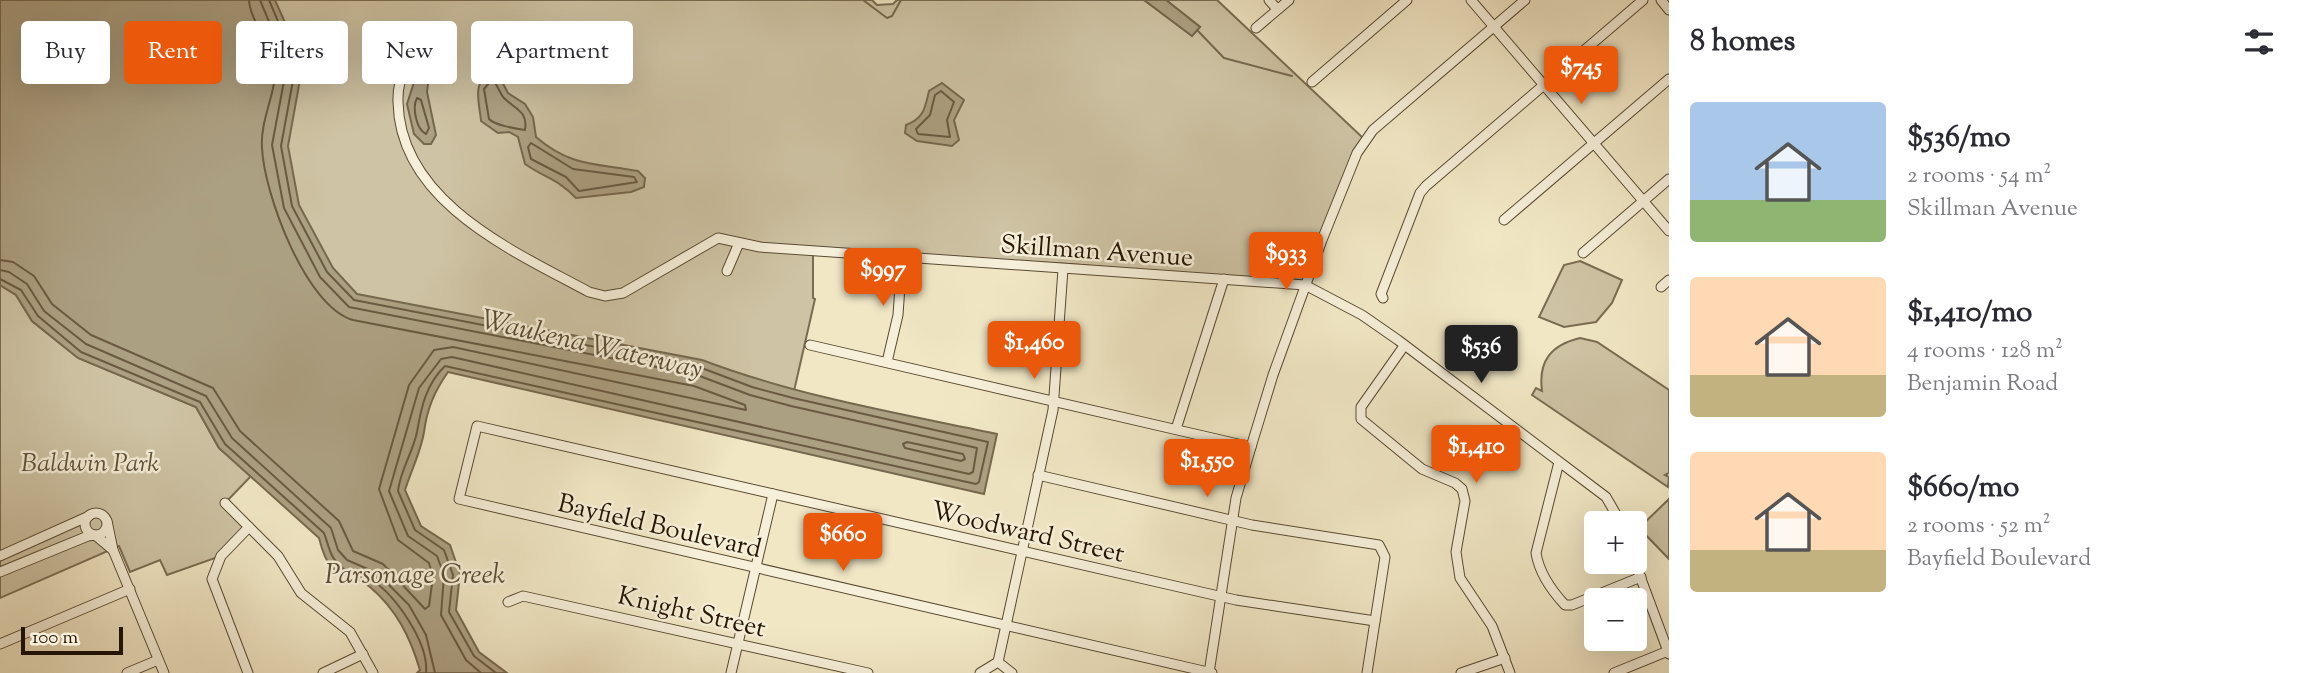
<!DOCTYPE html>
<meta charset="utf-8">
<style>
:root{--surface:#fff;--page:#f7f7f7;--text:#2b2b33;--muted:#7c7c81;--accent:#ea580c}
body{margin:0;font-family:"Sorts Mill Goudy",serif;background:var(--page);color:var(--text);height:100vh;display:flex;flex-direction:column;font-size:26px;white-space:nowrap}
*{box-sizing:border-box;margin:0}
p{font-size:23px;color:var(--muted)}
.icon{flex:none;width:38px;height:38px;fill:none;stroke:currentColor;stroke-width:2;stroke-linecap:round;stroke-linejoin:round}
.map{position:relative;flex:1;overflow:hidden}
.sheet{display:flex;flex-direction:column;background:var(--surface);width:630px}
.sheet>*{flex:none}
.top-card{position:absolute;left:21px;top:21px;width:665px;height:63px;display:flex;gap:14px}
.buttons{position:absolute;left:1584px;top:511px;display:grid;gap:14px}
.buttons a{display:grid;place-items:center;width:63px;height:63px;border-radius:7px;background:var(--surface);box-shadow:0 7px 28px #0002;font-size:35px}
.scale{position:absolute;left:21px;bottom:18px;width:102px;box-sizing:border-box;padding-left:7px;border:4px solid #261500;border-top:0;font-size:19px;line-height:24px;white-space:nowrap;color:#261500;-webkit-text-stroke:5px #f6efd9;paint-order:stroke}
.price{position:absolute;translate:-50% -60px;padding:0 16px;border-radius:7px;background:var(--accent);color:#fff;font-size:23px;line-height:46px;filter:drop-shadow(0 2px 4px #0008)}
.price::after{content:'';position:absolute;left:50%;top:42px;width:21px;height:16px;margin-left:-10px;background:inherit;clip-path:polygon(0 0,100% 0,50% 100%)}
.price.current{background:#222;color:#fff}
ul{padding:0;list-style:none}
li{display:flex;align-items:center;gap:21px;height:175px;padding:0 21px}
li span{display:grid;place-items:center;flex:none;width:196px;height:140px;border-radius:7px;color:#555}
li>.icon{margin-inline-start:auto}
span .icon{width:84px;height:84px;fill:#fffc;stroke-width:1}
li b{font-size:30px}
h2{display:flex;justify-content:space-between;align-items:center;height:84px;padding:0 21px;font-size:30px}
.tag{padding:0 24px;border-radius:7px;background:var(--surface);box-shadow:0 7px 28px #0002;font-size:24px;line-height:63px}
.tag.current{background:var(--accent);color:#fff}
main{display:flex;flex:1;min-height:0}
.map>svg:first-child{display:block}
.green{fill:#cec3a4;stroke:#7a6c52;stroke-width:2}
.water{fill:#aca082;stroke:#76684e;stroke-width:2}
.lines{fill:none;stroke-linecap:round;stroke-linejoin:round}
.shore{stroke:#695a41;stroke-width:2}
.stream{stroke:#76684e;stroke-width:2}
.minor-casing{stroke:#594a31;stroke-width:11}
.minor{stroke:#f6efd9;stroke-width:9}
.labels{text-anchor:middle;stroke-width:5;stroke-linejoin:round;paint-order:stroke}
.street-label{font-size:26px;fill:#261500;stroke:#f6efd9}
.park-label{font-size:26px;font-style:italic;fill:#615239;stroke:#f6efd9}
.water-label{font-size:28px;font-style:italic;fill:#5c4d34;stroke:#f6efd9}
</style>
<main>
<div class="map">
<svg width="1669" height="673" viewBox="0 0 1669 673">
<rect width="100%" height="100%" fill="#f1e7c5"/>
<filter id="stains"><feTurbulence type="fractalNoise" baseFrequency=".00286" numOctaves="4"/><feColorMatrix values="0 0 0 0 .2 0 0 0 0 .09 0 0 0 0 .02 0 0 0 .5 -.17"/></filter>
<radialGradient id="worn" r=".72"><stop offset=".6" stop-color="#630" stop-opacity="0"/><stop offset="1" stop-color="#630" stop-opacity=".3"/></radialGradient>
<g class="green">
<path d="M 273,0 L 872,0 L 877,5 L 893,4 L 897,0 L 1144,0 L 1192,36 L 1200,27 L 1166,0 L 1217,0 L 1363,138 L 1304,284 L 1069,264 L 813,251 L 813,298 L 815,299 L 794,391 L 355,298 L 308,255 L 283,147 Z"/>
<path d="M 1580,261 L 1622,280 L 1612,303 L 1596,322 L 1564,327 L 1539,317 L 1564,265 Z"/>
<path d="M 0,285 L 16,295 L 32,321 L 78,358 L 196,407 L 219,448 L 252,475 L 225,503 L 249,527 L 221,556 L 167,575 L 160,560 L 130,572 L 119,546 L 0,598 Z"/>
<path d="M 1580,338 L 1597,342 L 1669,390 L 1669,473 L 1665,475 L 1669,477 L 1668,487 L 1532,395 L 1536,388 L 1542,391 C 1538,361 1551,345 1580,338 Z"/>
<path d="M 1669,499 L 1669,559 L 1639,528 Z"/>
</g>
<g class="water">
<path d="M 0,0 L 275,0 L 303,63 L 288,146 L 299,205 L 333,268 L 357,294 L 702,360 C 797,396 897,413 997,434 L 984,494 L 448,372 C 434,392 427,409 424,432 C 421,451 411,471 405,490 L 421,526 L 450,545 L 460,574 L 456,610 L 479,652 L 507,673 L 417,673 L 420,670 C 410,637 397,610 370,587 C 343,565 331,586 319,538 L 219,448 L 196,407 L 78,358 L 32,321 L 16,295 L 0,285 Z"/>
<path d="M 1144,0 L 1166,0 L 1200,27 L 1192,36 Z"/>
<path d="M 427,42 L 432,53 L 427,92 L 436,135 L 431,144 L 424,144 L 414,134 L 407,104 Z"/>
<path d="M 485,76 L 499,76 L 508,93 L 525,104 L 533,117 L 536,137 C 571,167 595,163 638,171 L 645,178 L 644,187 L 631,192 L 576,198 C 558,179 545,178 525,164 L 518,137 L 509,132 L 498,133 L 481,121 C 480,106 473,87 485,76 Z"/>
<path d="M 942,83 L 964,100 L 954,120 L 959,140 L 952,146 L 917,141 L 905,133 L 906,125 C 924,118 925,108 929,91 Z"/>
</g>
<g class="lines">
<g class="shore">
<path d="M 260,0 L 287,65 L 272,145 L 284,208 L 320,277 L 349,307 L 697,375 L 750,395 L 791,406 L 977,448 L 973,472 L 969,474 L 452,357 L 441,359 L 419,388 L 389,491 L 408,536 L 437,556 L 444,575 L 441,615 L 466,660 L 481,673"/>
<path d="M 269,0 L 296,64 L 281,146 L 292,206 L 327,272 L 354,300 L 699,367 L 752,387 L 793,398 L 988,442 L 979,482 L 976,484 L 445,366 C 426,384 421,408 417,432 C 413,452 400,471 398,491 L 415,530 L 444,550 L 453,575 L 449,612 L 474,656 L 496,673"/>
<path d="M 489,83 L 495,83 C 499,88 500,94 504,98 C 516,110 528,111 525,130 C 517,129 494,125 489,119 L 484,89 Z"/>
<path d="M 941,91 L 954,102 L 947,120 L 950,137 L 918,134 L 916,129 L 930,115 L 935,95 Z"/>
<path d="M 417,98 L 421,100 L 429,128 L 426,134 C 416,129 412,107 417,98 Z"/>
<path d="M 531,143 L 573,169 L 634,177 L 637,182 L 579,191 L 566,177 L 531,159 L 528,147 Z"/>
<path d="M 0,260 L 13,262 L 34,276 L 52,304 L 91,335 L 213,388 L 240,431 L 339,521 L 353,551 L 383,564 L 425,609 L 429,606 L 433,577 L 429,563 L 398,540 L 379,489 L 409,385 L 434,350 L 453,347 L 746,410 L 745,405 L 694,386 L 353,320 C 305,306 264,193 262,148 C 260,121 275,95 276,69 C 276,48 250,23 249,0"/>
<path d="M 0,270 L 9,272 L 27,284 L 44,311 L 86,344 L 206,396 L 232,438 L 331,528 L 338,550 L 347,560 L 377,573 L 409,605 L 426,635 L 435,673"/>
<path d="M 0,279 L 21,290 L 38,316 L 81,352 L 200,402 L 225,444 L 324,533 C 329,546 330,558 341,567 C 350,574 363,574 372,580 C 396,596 429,643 426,673"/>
<path d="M 907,442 L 963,454 L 965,459 L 961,461 L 905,448 L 903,444 Z"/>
</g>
<g class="stream">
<path d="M 863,0 L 887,18 L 892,16 L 901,0"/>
<path d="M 1198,31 L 1224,58 L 1292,76"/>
</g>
<g class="minor-casing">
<g id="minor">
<path d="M 1269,0 L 1277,9"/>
<path d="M 1471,0 L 1669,231"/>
<path d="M 1661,0 L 1669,10"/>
<path d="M 1256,28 L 1289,0"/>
<path d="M 401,71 C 392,63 391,58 393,46 L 405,40 L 412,48 C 410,71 397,73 398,102 C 400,202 513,251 589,292 L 605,296 L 623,293 L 718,238 L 760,247 L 1305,285 L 1362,315 L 1398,340 L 1606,497 L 1621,523"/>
<path d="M 1312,82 L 1407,0"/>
<path d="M 1504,220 L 1669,79"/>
<path d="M 1583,253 L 1669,179"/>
<path d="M 727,271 L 739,243"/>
<path d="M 1661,287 L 1669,280"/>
<path d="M 1383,298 L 1381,294 L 1420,193 L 1426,186 L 1643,0"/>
<path d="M 810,345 L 1251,447"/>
<path d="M 1404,346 L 1361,407 L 1361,419 L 1422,469 L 1455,483 L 1462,489 L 1465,501 L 1456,552 L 1460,578 L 1492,626 L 1510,673"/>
<path d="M 887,362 L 898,315 L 902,257"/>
<path d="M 1176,429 L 1224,279"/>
<path d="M 1559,462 L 1536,553 C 1539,572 1552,591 1565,605 L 1572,605 L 1641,577"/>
<path d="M 1038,475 L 1252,525 L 1379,545 L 1385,557 L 1367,673"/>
<path d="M 225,503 L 278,556 L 301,593 L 350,632 L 373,673"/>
<circle cx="96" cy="524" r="11"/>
<path d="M 107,521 L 113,550 L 164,673"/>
<path d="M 0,556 L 89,516"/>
<path d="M 1634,560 L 1669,654"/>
<path d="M 0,572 L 88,536 L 95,535 L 113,550"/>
<path d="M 508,602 L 523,596 L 868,673"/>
<path d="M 0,644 L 130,589"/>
<path d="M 998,662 L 1053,410 L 1063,269"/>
<path d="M 127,673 L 158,660"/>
<path d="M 248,673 L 212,579 L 221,556 L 249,527"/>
<path d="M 323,673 L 363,654"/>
<path d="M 731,673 L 773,494"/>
<path d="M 980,673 L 998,662 L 1012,673"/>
<path d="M 1209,673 L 1236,498 L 1251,447 L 1273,375 L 1322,240 L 1357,153 L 1373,130 L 1525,0"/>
<path d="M 1212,673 L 459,499 L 477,426 L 1236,600 L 1375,621"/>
<path d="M 1461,673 L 1505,658"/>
<path d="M 1614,673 L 1668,651"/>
</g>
</g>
<use href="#minor" class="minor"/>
</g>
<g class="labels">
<g class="street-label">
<text transform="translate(1097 250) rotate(4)" y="9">Skillman Avenue</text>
<text transform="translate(660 525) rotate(13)" y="9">Bayfield Boulevard</text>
<text transform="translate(1028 531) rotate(13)" y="9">Woodward Street</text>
<text transform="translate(692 611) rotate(13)" y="9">Knight Street</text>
</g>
<g class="park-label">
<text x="90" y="471">Baldwin Park</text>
</g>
<g class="water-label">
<text transform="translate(592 343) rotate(13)" y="10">Waukena Waterway</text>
<text x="415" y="583">Parsonage Creek</text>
</g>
</g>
<rect width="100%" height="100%" filter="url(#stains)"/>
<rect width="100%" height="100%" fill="url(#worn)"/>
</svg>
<div class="buttons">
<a>+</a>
<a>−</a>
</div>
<div class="scale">100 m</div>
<b class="price" style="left:1581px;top:106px">$745</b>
<b class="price" style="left:1286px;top:292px">$933</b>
<b class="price" style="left:883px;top:308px">$997</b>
<b class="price" style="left:1034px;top:381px">$1,460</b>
<b class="price current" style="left:1481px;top:385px">$536</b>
<b class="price" style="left:1476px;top:485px">$1,410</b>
<b class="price" style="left:1207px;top:499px">$1,550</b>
<b class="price" style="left:843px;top:573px">$660</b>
<div class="top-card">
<a class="tag">Buy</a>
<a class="tag current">Rent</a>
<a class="tag">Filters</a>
<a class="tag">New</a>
<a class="tag">Apartment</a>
</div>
</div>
<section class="sheet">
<h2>8 homes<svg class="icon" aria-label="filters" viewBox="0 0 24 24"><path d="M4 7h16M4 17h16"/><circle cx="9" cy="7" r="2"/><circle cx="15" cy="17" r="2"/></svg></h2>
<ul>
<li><span style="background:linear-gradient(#a9c7e8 70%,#8fb573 0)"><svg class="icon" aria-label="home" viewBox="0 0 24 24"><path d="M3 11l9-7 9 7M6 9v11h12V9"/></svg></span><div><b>$536/mo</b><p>2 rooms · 54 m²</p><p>Skillman Avenue</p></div></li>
<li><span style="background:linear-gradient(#ffd9b3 70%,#c2b280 0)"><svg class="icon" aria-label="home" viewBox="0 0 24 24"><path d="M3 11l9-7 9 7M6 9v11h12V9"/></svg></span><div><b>$1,410/mo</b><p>4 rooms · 128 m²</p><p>Benjamin Road</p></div></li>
<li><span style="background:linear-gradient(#ffd9b3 70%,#c2b280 0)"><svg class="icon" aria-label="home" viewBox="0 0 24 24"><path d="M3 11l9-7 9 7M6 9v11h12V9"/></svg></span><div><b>$660/mo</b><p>2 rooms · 52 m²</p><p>Bayfield Boulevard</p></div></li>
</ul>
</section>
</main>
